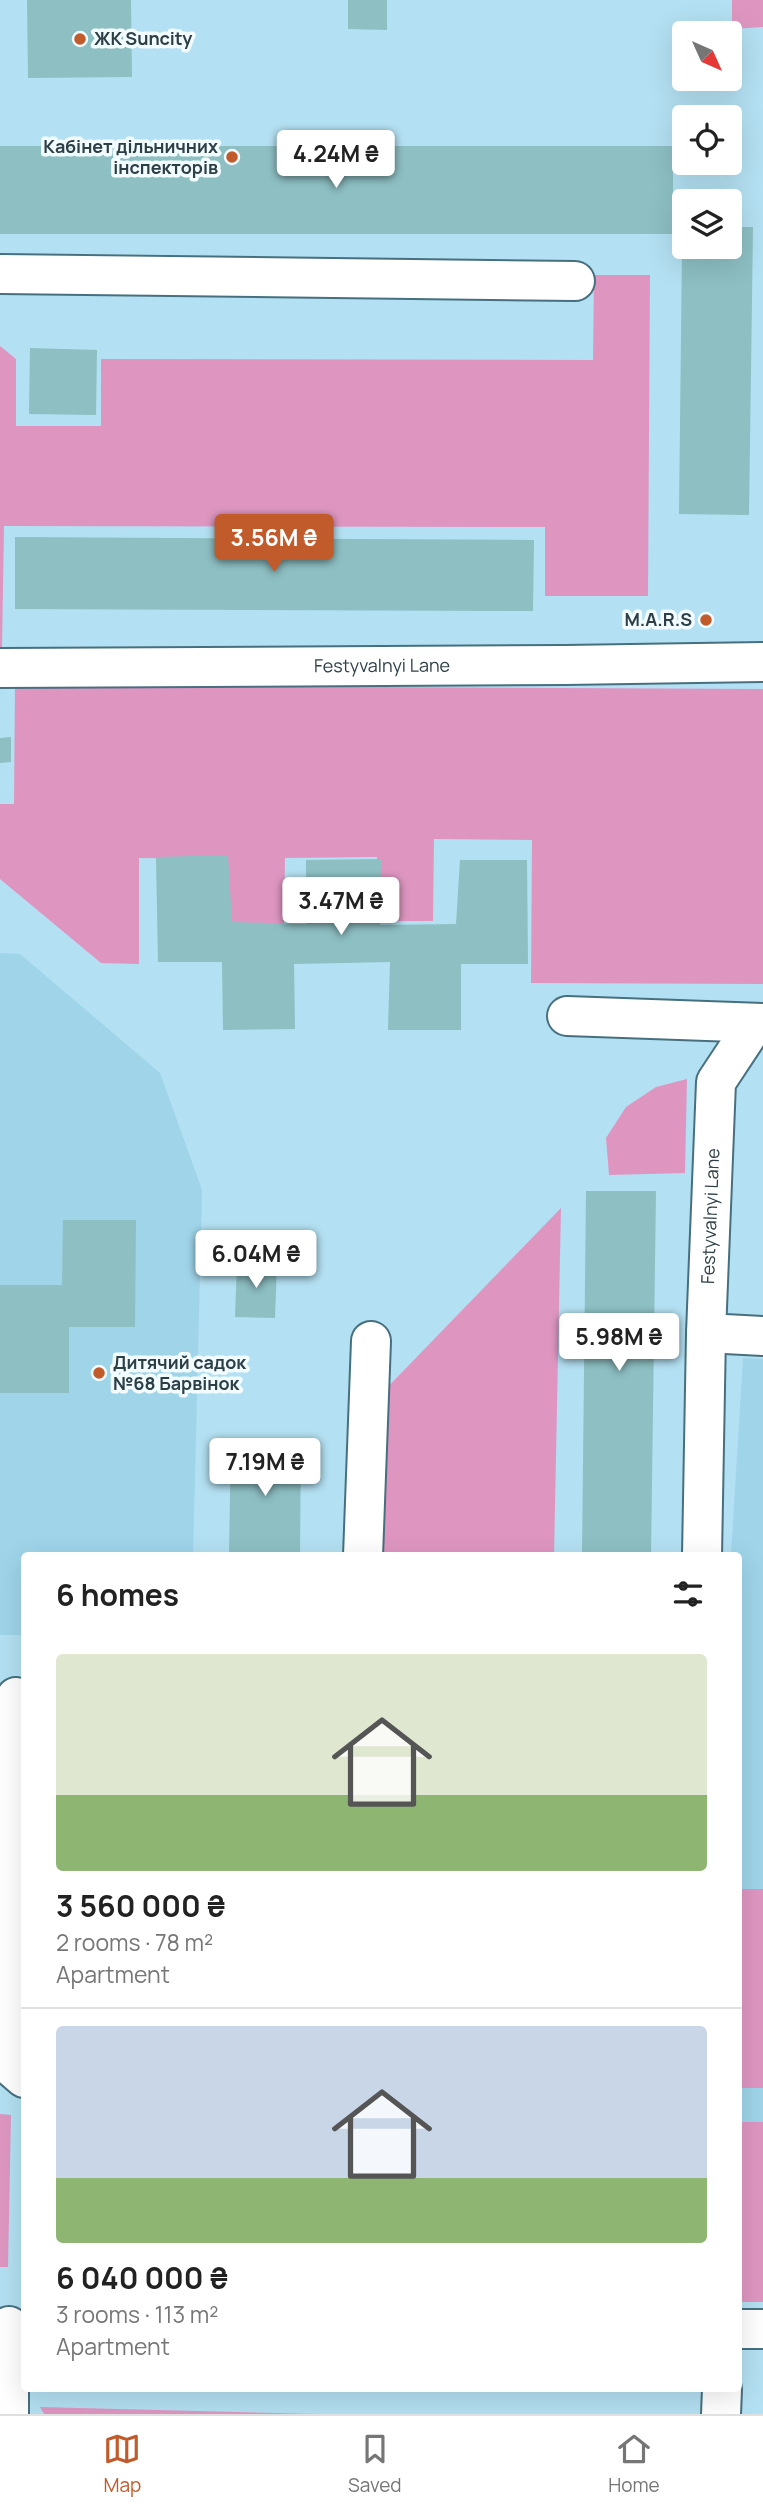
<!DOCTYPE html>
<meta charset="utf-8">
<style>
:root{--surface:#fff;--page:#f2f2f2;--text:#222;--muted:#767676;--line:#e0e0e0;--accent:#c15b2c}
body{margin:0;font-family:Manrope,sans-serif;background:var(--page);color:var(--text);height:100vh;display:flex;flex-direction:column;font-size:26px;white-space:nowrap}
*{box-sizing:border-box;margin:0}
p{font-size:23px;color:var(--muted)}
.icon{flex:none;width:38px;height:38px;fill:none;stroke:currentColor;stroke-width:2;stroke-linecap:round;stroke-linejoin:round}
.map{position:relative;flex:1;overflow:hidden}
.details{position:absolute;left:21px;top:1552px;width:721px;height:840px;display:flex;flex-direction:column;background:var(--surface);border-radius:7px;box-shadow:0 7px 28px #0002}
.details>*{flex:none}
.needle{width:46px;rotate:135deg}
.fabs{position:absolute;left:672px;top:21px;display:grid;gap:14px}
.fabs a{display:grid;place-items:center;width:70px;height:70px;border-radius:7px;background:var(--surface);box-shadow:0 7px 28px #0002;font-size:35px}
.price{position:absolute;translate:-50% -60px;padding:0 16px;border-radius:7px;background:#fff;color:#222;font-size:23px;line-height:46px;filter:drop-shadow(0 2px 4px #0008)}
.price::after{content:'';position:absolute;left:50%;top:42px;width:21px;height:16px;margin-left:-10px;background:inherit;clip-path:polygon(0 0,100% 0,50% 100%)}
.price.on{background:var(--accent);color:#fff}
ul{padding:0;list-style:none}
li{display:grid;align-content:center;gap:14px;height:371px;padding:0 35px}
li+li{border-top:2px solid var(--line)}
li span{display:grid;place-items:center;height:217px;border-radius:7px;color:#555}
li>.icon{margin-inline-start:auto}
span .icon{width:126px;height:126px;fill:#fffc;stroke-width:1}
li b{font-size:30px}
h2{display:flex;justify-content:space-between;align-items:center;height:84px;padding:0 35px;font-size:30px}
.menu{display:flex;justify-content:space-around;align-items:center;height:98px;border-top:2px solid var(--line);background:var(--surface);font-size:19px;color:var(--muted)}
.menu a{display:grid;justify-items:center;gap:4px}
.menu .on{color:var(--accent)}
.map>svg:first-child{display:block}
.built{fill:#9fd4e9}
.green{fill:#de96c1}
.building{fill:#8dbfc3}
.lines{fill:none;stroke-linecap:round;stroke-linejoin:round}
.minor-casing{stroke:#46707f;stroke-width:42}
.minor{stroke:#fff;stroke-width:38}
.poi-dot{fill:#c15b2c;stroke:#f2fbfe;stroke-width:2.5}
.labels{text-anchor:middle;stroke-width:7;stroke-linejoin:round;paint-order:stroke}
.poi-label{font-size:18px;font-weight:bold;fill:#2d3f46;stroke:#f2fbfe;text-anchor:start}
.street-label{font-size:18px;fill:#2d3f46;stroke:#f2fbfe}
</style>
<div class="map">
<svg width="763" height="2414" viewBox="0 0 763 2414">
<rect width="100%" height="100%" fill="#b3e0f2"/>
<g class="built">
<path d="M 0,953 L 20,954 L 160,1073 L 202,1190 L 193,1556 L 24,1556 L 24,1635 L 0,1635 Z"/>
<path d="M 743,1358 L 763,1359 L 763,2122 L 739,2122 L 738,1556 L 731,1556 Z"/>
</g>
<g class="green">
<path d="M 732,0 L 763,0 L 763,27 L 732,29 Z"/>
<path d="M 594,275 L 650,275 L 648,596 L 545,596 L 545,527 L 4,526 L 2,649 L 0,649 L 0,346 L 16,359 L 16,426 L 101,426 L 101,359 L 593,360 Z"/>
<path d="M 15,685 L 763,689 L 763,984 L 531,983 L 532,840 L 434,839 L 433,921 L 377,921 L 377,857 L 285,858 L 284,926 L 229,926 L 228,859 L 139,858 L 139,964 L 101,963 L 0,879 L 0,804 L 14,804 Z"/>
<path d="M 687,1079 L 685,1173 L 609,1175 L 606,1138 L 626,1107 L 656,1087 Z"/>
<path d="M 561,1208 L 554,1556 L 378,1556 L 380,1395 Z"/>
<rect x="739" y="1889" width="24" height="199"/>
<path d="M 0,2114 L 11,2115 L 8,2267 L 0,2267 Z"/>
<rect x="739" y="2122" width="24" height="180"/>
<path d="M 40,2407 L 314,2414 L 44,2414 Z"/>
</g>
<g class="building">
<path d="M 27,0 L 131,0 L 132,77 L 28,78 Z"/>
<path d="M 348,0 L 387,0 L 387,30 L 348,29 Z"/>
<rect x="0" y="146" width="673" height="88"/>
<path d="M 730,227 L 753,227 L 749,515 L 679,514 L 682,247 L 730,247 Z"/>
<path d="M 30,348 L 97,350 L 96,415 L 29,414 Z"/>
<path d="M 15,537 L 534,540 L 533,611 L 15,609 Z"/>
<path d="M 11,737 L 11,762 L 0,763 L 0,738 Z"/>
<path d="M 228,855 L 232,922 L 306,924 L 306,860 L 381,859 L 380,925 L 456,924 L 460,860 L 527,860 L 528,964 L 461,964 L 461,1030 L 388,1030 L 390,962 L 294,964 L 295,1029 L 223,1030 L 222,962 L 158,962 L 156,857 Z"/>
<path d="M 586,1191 L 656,1191 L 651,1556 L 582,1556 Z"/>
<path d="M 63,1220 L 136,1220 L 135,1327 L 69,1327 L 69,1393 L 0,1393 L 0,1285 L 62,1285 Z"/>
<path d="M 237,1263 L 277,1263 L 275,1318 L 235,1317 Z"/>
<path d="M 231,1439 L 301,1440 L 300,1556 L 229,1556 Z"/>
</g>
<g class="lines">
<g class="minor-casing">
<g id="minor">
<path d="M 0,274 L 575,281"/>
<path id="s1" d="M 0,668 L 565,665 L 763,662"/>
<path d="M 567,1016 L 763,1023"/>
<path d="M 706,1333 L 763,1336"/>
<path d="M 363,1556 L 371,1341"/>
<path id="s2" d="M 702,1556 L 706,1333 L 716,1082 L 755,1023"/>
<path d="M 16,1697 L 9,2065 L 24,2078"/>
<path d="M 738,2329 L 763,2329"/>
<path d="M 9,2414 L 9,2326"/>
<path d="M 721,2414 L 722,2389"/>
</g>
</g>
<use href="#minor" class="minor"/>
</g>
<g class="poi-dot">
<circle cx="80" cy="39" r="7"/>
<circle cx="232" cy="157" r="7"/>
<circle cx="706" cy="620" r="7"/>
<circle cx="99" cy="1373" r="7"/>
</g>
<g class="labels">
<g class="poi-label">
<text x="94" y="45">ЖК Suncity</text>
<text x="218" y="153" text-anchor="end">Кабінет дільничних<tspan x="218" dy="21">інспекторів</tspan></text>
<text x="692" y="626" text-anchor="end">M.A.R.S</text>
<text x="113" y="1369">Дитячий садок<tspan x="113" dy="21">№68 Барвінок</tspan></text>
</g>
<g class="street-label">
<text dy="6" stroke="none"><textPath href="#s1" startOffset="382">Festyvalnyi Lane</textPath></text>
<text dy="6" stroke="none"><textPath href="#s2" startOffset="340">Festyvalnyi Lane</textPath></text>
</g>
</g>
</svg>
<div class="fabs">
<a><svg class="needle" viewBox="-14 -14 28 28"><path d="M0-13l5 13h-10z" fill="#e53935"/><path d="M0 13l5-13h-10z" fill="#767676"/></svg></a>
<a><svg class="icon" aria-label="locate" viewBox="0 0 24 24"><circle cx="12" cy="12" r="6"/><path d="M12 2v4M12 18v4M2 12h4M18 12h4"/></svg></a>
<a><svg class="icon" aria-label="layers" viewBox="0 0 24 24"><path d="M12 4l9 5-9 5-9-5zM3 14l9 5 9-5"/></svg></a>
</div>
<b class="price" style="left:336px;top:190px">4.24M ₴</b>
<b class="price on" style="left:274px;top:574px">3.56M ₴</b>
<b class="price" style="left:341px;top:937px">3.47M ₴</b>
<b class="price" style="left:256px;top:1290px">6.04M ₴</b>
<b class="price" style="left:619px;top:1373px">5.98M ₴</b>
<b class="price" style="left:265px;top:1498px">7.19M ₴</b>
<section class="details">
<h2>6 homes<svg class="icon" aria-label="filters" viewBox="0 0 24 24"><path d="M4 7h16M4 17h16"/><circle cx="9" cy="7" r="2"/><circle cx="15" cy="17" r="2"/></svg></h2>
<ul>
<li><span style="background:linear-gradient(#dfe7d0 65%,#8fb573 0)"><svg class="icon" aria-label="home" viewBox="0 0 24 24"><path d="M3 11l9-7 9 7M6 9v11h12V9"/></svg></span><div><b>3 560 000 ₴</b><p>2 rooms · 78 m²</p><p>Apartment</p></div></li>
<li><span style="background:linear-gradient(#c9d6e8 70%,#8fb573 0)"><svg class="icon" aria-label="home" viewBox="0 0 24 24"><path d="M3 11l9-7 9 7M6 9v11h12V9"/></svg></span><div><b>6 040 000 ₴</b><p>3 rooms · 113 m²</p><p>Apartment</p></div></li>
</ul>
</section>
</div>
<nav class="menu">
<a class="on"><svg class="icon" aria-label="map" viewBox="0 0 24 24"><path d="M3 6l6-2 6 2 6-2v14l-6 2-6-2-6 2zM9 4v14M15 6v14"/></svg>Map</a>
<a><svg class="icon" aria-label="saved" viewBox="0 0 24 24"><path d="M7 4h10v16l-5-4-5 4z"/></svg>Saved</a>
<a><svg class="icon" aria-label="home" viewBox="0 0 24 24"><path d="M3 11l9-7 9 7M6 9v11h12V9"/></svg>Home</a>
</nav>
